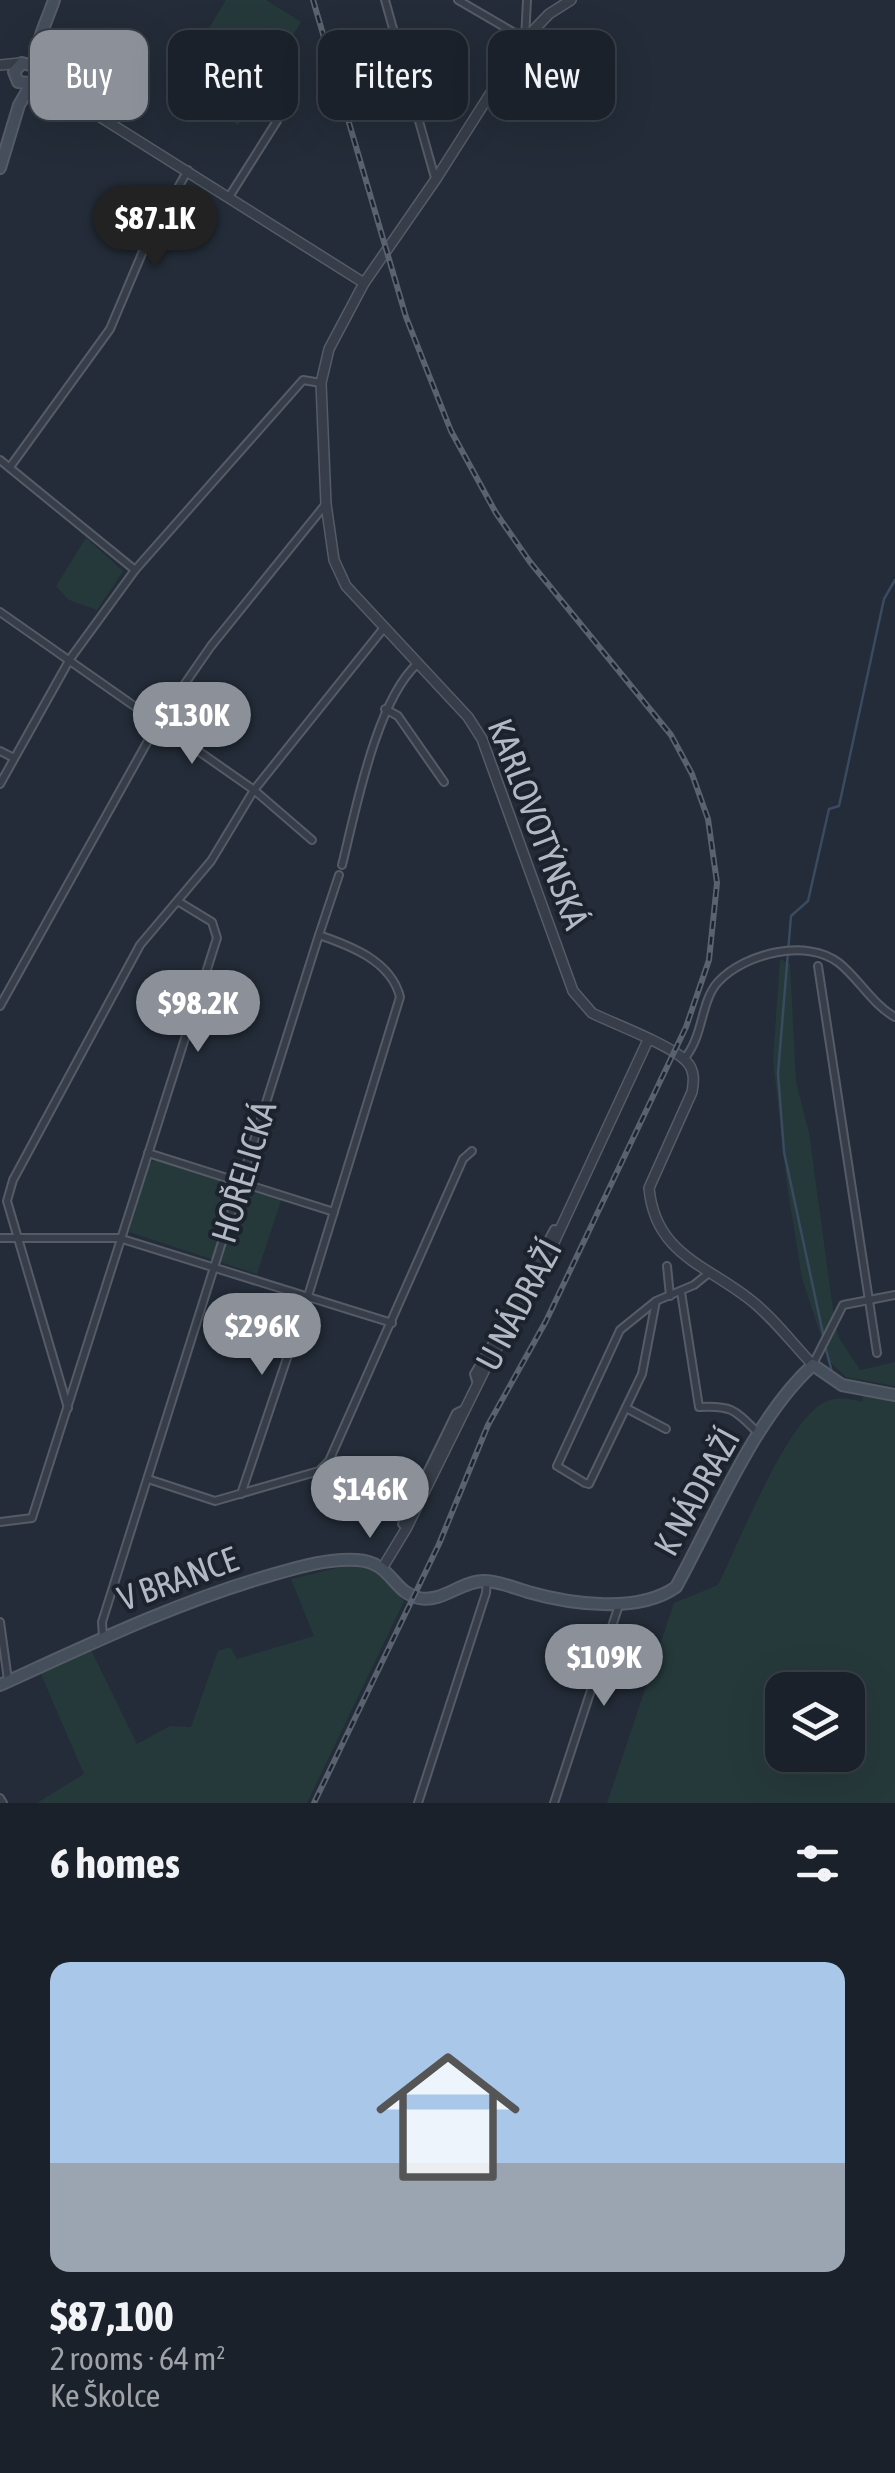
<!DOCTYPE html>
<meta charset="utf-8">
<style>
:root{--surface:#1a212a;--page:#272e36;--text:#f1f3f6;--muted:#9fa3a8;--line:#383e47;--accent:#8c9099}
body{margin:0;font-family:"Asap Condensed",sans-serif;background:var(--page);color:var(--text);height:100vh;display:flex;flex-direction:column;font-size:38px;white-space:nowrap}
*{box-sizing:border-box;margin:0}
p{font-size:32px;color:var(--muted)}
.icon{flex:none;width:55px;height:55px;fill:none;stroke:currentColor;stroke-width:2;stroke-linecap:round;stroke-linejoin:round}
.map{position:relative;height:1803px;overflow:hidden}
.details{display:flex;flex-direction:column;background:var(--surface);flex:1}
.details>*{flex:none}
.guide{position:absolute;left:30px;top:30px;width:835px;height:90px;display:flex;gap:20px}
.tools{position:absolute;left:765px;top:1672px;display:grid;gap:20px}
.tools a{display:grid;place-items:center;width:100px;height:100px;border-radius:20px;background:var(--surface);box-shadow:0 10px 40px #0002,0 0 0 2px var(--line);font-size:50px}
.price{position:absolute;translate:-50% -85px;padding:0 22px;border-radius:35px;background:var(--accent);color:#fff;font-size:32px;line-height:65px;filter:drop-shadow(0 2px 5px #0008)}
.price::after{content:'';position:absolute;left:50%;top:60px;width:30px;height:22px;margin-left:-15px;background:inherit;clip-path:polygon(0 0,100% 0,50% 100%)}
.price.selected{background:#222;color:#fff}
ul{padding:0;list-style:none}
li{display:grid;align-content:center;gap:20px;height:530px;padding:0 50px}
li+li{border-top:2px solid var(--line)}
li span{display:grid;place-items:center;height:310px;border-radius:20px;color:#555}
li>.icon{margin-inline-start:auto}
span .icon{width:180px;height:180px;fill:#fffc;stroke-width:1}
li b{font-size:42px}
h2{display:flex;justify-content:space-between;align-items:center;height:120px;padding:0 50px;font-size:42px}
.chip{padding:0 35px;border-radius:20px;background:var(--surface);box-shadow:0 10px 40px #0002,0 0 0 2px var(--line);font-size:35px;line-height:90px}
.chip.selected{background:var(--accent);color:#fff}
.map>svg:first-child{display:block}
.green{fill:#26393a;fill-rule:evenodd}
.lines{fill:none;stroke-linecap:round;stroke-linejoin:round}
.stream{stroke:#3a4a60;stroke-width:2.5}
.minor-casing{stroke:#555c66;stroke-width:10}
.tertiary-casing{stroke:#555c66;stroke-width:12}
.secondary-casing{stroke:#555c66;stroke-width:14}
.minor{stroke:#373e49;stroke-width:6}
.tertiary{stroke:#373e49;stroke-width:9}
.secondary{stroke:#454e5b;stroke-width:10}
.rail-casing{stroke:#59626f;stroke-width:6}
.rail{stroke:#1c232d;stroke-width:2.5;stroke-dasharray:8;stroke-linecap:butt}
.labels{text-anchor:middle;stroke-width:8;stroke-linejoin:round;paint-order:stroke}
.street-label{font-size:35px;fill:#b2b9c5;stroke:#1c232d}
</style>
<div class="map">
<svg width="895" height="1803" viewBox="0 0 895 1803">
<rect width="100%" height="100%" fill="#232c38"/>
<g class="green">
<path d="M 226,0 L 266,0 L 301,22 L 238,125 L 174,86 Z"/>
<path d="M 86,538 L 123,571 L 97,610 L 69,600 L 56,586 Z"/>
<path d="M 780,959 L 790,964 L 796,1082 L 809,1133 L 835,1324 L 839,1338 L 860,1370 L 895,1362 L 895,1386 L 846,1377 L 829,1361 L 802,1278 L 787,1185 L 773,1059 Z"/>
<path d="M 155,1160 L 282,1197 L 257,1274 L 129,1232 L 149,1164 Z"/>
<path d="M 863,1396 L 895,1398 L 895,1803 L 607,1803 L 674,1603 L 718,1585 C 740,1540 781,1436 817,1407 C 830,1396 846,1397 862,1402 ZM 782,1690 L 848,1690 L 848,1755 L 782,1755 Z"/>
<path d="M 350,1565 C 381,1569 386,1578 404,1601 L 307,1803 L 37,1803 L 84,1774 L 40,1672 L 91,1650 L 137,1744 L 170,1726 L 191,1727 L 218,1651 L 230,1647 L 237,1659 L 314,1636 L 291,1579 Z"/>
</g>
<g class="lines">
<g class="stream">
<path d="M 824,1338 L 784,1152 L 778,1073 L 791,916 L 808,901 L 829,809 L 839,806 L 884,599 L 895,580"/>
<path d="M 825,1346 L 832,1372"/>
</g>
<g class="minor-casing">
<g id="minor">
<path d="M 385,0 L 435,178"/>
<path d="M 458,0 L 525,39 L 527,0"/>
<path d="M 229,197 L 277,121"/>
<path d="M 0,460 L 135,570"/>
<path d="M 10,467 L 110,329 L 146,244 L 188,170"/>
<path d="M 0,612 L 254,790 L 312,840"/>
<path d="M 385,709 L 398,716 L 444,782"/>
<path d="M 0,751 L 14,758"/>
<path d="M 0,784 L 70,659 L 135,570 L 303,380 L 321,383"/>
<path d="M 342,865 C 356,809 376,702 417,664"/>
<path d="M 818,966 L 877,1353"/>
<path d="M 0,1006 L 159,721 L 211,646 L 325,505"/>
<path d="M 684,1059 C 704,1036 700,1002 718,982 C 745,953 807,938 839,963 C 859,979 873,1005 895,1017"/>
<path d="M 148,1153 L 334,1212"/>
<path d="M 0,1238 L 119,1238 L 392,1323"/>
<path d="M 667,1266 L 670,1296"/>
<path d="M 681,1292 L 699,1407 C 732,1405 735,1410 758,1433"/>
<path d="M 656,1301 L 642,1374 L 589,1484 L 585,1483 L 557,1466 L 620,1330 L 656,1301 L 694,1285 L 710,1272"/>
<path d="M 813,1364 L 843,1305 L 895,1295"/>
<path d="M 477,1384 L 474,1374 L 508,1317 L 554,1229 L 560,1231"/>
<path d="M 68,1408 L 7,1201 L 13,1180 L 140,945 L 211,861 L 254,790 L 383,629"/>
<path d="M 626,1408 L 666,1429"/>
<path d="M 148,1479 L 215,1501 L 319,1471 L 329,1461 L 463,1159 L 472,1151"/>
<path d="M 241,1494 L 308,1296 L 400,997 C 391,961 351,946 319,935 L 339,875"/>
<path d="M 0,1522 L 32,1518 L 217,938 L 212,922 L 179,902"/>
<path d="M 406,1529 L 402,1524 L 456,1413 L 464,1409"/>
<path d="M 0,1622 L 8,1680"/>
<path d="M 103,1637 L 102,1622 L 319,935"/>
<path d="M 0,1798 L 3,1803"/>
<path d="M 418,1803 L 486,1593 L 487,1580"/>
<path d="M 554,1803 L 619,1605"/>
</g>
</g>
<g class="tertiary-casing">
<g id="tertiary">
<path d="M 571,0 L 549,14 L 525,39 L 436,179 L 364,283 L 329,349 L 321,383 L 326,504 L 334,560 L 346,586 L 468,717 L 482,739 L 573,991 L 592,1013 C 614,1024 671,1045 686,1061 C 695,1070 694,1081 692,1092 L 649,1188 C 655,1253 704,1264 748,1298 C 772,1316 792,1343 813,1365"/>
<path d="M 0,65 L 20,63"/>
<path d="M 36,71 L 51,86 L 364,283"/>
<path d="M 383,1567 L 406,1529 L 489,1361 L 531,1292 L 648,1040"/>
</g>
</g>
<g class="secondary-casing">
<g id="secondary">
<path d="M 30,83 L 18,82 L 14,72 L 22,63 L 34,66"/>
<path d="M 0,168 L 19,105 L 36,76 C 31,50 46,24 54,0"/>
<path d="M 0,1685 C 88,1645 175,1603 268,1576 C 296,1568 327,1558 357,1560 C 392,1562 392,1592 419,1598 C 442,1603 461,1581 484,1581 C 499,1581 514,1588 528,1592 C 570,1604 638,1614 676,1587 C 714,1518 755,1417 813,1365 L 842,1385 L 895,1395"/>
</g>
</g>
<use href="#minor" class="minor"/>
<use href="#tertiary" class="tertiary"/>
<use href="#secondary" class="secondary"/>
<g class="rail-casing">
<path id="rail" d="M 313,0 L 406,317 L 451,431 L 496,513 L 530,562 L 671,735 L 692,774 L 708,819 L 717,883 L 709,960 L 686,1027 L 546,1321 L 488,1425 L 439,1544 L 314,1803"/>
</g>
<use href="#rail" class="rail"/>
</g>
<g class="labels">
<g class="street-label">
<text transform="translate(538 824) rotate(69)" y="12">KARLOVOTÝNSKÁ</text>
<text transform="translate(244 1172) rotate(-73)" y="12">HOŘELICKÁ</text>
<text transform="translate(519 1305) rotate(-62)" y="12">U NÁDRAŽÍ</text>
<text transform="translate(697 1492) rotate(-61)" y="12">K NÁDRAŽÍ</text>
<text transform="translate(178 1579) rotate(-20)" y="12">V BRANCE</text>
</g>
</g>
</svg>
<div class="tools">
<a><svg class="icon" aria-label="layers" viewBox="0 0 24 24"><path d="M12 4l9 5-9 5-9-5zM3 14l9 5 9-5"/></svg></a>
</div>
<b class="price selected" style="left:155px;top:270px">$87.1K</b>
<b class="price" style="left:192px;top:767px">$130K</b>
<b class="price" style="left:198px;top:1055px">$98.2K</b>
<b class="price" style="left:262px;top:1378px">$296K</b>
<b class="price" style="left:370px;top:1541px">$146K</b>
<b class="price" style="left:604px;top:1709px">$109K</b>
<div class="guide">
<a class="chip selected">Buy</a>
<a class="chip">Rent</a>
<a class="chip">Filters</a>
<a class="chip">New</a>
</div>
</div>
<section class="details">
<h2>6 homes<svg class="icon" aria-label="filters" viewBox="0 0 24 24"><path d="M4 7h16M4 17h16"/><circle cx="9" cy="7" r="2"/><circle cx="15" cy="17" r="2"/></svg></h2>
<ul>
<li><span style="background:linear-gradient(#a9c7e8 65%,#9aa5b1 0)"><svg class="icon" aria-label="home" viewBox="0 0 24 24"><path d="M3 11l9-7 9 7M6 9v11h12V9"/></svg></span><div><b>$87,100</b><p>2 rooms · 64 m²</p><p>Ke Školce</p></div></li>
</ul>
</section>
